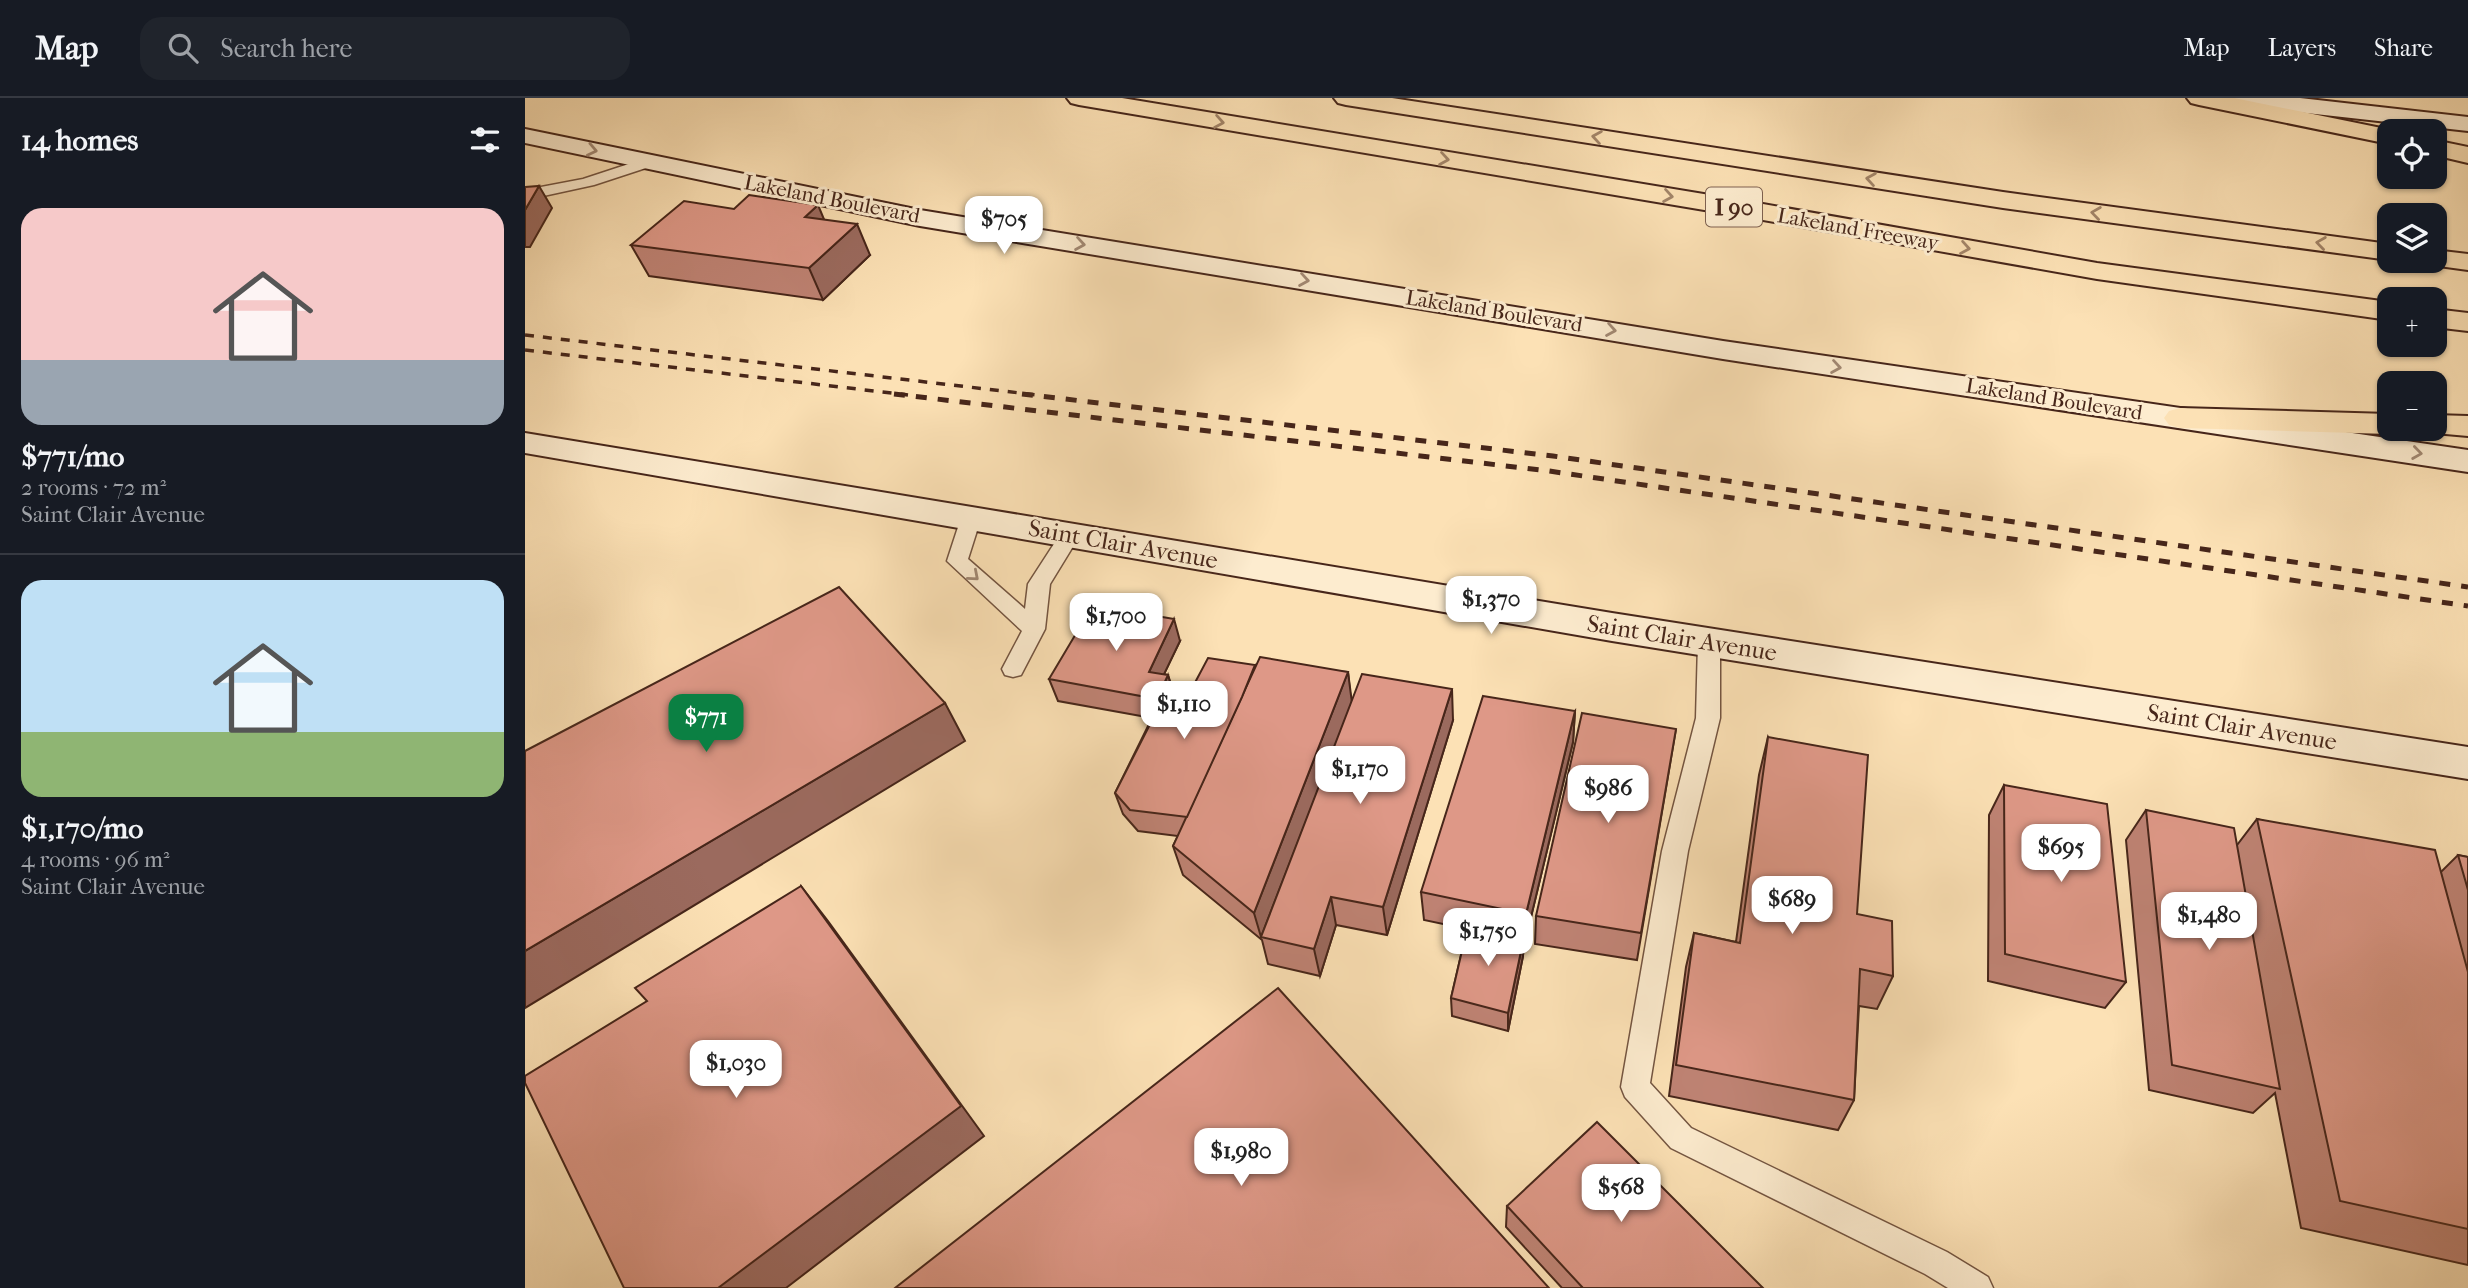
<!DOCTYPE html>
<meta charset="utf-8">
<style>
:root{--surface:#171b24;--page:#20242c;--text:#f1f3f6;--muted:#9ea1a6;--line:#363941;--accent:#0b8043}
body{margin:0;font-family:"IM FELL French Canon",serif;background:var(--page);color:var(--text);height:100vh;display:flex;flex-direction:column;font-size:26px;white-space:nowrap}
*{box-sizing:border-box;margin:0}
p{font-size:23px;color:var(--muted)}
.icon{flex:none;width:38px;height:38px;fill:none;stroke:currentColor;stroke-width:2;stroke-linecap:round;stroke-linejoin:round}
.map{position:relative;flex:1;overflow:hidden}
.drawer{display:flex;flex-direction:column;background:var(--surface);width:525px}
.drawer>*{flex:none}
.tools{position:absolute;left:1852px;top:21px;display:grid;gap:14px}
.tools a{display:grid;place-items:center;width:70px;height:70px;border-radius:14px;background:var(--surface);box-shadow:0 2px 5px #0004;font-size:35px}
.price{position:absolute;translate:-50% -60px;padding:0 16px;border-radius:14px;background:#fff;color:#222;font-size:23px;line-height:46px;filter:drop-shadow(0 2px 4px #0008)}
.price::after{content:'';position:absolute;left:50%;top:42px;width:21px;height:16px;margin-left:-10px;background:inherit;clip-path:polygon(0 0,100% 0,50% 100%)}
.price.active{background:var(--accent);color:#fff}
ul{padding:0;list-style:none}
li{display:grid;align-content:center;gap:14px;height:371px;padding:0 21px}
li+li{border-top:2px solid var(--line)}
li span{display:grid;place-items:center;height:217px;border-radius:21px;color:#555}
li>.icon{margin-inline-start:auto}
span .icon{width:126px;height:126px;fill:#fffc;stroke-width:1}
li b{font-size:30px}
h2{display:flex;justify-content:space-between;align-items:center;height:84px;padding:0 21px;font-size:30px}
header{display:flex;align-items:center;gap:42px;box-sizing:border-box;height:98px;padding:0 35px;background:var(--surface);border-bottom:2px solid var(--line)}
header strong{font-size:33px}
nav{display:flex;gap:38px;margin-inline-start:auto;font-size:24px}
.search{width:490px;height:63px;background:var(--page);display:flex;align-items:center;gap:18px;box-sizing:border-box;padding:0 24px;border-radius:21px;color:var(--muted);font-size:26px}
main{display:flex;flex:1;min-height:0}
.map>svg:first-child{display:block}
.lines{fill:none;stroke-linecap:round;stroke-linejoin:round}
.lane-casing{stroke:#745541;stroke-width:3}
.secondary-casing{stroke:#47261a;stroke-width:4}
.highway-casing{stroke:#47261a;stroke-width:4}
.lane{fill:#fdeccf;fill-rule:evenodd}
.secondary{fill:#fdeccf;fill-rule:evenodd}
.highway{fill:#fce1b5;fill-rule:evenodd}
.rail-far1{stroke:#47261a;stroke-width:3.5;stroke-dasharray:9 9;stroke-linecap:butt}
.rail{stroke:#47261a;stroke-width:5;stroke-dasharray:11 11;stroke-linecap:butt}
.wall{fill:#bf8374;stroke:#47261a;stroke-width:2}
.shaded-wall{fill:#9b6a5e;stroke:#47261a;stroke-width:2}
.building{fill:#de9887;stroke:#47261a;stroke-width:2}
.oneway{stroke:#a28468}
.oneway2{stroke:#a28974}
.labels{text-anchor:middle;stroke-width:6;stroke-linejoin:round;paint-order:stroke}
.far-street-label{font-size:21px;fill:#47261a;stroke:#fdeccf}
.shield{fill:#fdeccf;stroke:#7e6150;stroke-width:2}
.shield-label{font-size:23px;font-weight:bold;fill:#47261a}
.street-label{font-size:24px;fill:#47261a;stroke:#fdeccf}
</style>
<header>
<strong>Map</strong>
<div class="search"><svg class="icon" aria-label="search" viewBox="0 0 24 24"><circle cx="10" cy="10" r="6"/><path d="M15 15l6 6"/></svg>Search here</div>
<nav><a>Map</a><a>Layers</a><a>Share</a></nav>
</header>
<main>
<section class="drawer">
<h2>14 homes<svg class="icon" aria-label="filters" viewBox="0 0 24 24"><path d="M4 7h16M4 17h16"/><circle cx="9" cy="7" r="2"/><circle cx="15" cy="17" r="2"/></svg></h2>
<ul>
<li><span style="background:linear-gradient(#f6c9c9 70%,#9aa5b1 0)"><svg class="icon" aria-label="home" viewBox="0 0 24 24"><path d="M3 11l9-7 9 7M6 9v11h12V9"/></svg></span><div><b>$771/mo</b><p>2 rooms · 72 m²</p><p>Saint Clair Avenue</p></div></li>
<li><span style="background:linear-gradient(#bfe0f5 70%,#8fb573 0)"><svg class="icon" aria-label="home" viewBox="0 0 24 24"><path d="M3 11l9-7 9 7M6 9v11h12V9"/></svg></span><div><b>$1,170/mo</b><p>4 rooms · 96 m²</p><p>Saint Clair Avenue</p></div></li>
</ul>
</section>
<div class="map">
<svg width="1943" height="1190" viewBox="0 0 1943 1190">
<rect width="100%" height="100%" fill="#fce1b5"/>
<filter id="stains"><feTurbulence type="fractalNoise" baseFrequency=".00286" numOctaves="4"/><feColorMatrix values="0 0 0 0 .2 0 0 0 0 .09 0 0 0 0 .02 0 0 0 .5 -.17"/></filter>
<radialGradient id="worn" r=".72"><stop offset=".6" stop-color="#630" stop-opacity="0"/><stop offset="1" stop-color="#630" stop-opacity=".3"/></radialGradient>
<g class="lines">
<g class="lane-casing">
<g id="lane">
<path d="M 125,59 L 130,61 L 133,64 L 130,67 L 69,87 L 0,102 L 0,92 L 58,81 Z"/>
<path d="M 446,413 L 453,415 L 456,420 L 443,461 L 500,511 L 503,486 L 538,432 L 552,432 L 555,437 L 525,486 L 520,531 L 496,577 L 488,579 L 480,577 L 477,571 L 497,533 L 422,463 L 436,420 L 439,415 Z"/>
<path d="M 1184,537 L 1192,539 L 1195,545 L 1195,620 L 1163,753 L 1125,985 L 1166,1030 L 1422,1154 L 1463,1179 L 1468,1190 L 1423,1190 L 1400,1176 L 1146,1050 L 1100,999 L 1096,989 L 1137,753 L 1171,620 L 1173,545 L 1176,539 Z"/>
</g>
</g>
<g class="secondary-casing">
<g id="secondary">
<path d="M 1698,0 L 1775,0 L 1943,19 L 1943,33 L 1710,7 L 1702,5 Z"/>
<path d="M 0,31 L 395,112 L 1198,243 L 1943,352 L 1943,374 L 1198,261 L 395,128 L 0,45 Z"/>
<path d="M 0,335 L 1087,515 L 1943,649 L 1943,681 L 1087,543 L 0,355 Z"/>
</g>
</g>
<g class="highway-casing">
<g id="highway">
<path d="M 542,0 L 597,0 L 1221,103 L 1572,165 L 1864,204 L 1864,222 L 1572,181 L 1221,119 L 554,7 L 546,5 Z"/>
<path d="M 809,0 L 867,0 L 1478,94 L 1864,146 L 1864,162 L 1478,110 L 821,7 L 813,5 Z"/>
<path d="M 1662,0 L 1709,0 L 1871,33 L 1864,33 L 1864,46 L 1674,7 L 1666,5 Z"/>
<path d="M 1909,42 L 1943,49 L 1943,65 L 1909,57 Z"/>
<path d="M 1909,152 L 1943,156 L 1943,172 L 1899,166 L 1897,163 L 1909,163 Z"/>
<path d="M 1909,211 L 1943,215 L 1943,233 L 1909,229 Z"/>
<path d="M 1655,310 L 1864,316 L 1864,331 L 1877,331 L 1864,336 L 1655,330 L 1644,327 L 1639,320 L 1644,313 Z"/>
<path d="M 1909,317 L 1943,318 L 1943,338 L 1898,334 L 1896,331 L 1909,331 Z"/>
</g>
</g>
<use href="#lane" class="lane"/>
<use href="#secondary" class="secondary"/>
<use href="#highway" class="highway"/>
<g class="rail-far1">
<path d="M 0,237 L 512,297"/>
<path d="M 0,252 L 383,297"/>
</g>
<g class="rail">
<path d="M 369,296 L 1024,373 L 1943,508"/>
<path d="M 497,296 L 1028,358 L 1943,489"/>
</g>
</g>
<g class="wall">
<path d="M 209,111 L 299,122 L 345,157 L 298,202 L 124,178 L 106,147 Z"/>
<path d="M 655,543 L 639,576 L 643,577 L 647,589 L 665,594 L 730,567 L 730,569 L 823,574 L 826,603 L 928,622 L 862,837 L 811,827 L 795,878 L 743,866 L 737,842 L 658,777 L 648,748 L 653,738 L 613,733 L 598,716 L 590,695 L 627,620 L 533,603 L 524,581 Z"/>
<path d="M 1050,613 L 1048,644 L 1000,844 L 999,843 L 998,858 L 983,933 L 927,918 L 926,900 L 942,831 L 899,822 L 896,794 Z"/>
<path d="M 1151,631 L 1112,862 L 1010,846 L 1011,818 Z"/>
<path d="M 1243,639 L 1332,816 L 1368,878 L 1352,911 L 1334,908 L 1329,1002 L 1313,1032 L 1144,998 L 1161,869 L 1169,835 L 1211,844 L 1234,677 Z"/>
<path d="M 1479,687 L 1601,884 L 1580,910 L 1463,883 L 1464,717 Z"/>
<path d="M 1621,712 L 1712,747 L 1732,721 L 1916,774 L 1933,757 L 1943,759 L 1943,1167 L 1776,1130 L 1750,995 L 1728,1015 L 1624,992 L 1601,742 Z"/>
<path d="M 982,1108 L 1238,1190 L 1037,1190 L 981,1129 Z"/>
</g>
<g class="shaded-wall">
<path d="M 14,88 L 27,110 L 5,149 L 0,149 L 0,112 Z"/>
<path d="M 293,107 L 306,138 L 280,119 Z"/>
<path d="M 332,126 L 345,157 L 298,202 L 284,170 Z"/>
<path d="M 649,521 L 655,543 L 630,595 L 624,574 Z"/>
<path d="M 823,574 L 827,605 L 736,839 L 729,815 Z"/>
<path d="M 643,577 L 649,598 L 639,623 L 632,601 Z"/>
<path d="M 927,591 L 928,622 L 862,837 L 858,809 Z"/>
<path d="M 420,605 L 440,643 L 0,910 L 0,853 Z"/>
<path d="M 1050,613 L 1048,644 L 1000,844 L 1001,816 Z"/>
<path d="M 276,788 L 303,823 L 459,1038 L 261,1190 L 193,1190 Z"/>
<path d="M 806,799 L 811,827 L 795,878 L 789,851 Z"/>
<path d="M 999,839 L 998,858 L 983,933 L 983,915 Z"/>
</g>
<g class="building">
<path d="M 14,88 L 0,112 L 0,89 Z"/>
<path d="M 224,97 L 293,107 L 280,119 L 332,126 L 284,170 L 106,147 L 159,103 L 209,111 Z"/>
<path d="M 314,489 L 420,605 L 0,853 L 0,653 Z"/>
<path d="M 568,507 L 649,521 L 624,574 L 643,577 L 632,601 L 524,581 Z"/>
<path d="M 735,559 L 823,574 L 729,815 L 648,748 Z"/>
<path d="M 683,560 L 730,567 L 717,599 L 662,719 L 605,712 L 590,695 L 644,589 L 665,594 Z"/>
<path d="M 837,576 L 927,591 L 858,809 L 806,799 L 789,851 L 736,839 Z"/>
<path d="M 958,598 L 1050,613 L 1001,816 L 896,794 Z"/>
<path d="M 1057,615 L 1151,631 L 1116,835 L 1011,818 Z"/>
<path d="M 1243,639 L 1343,657 L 1332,816 L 1367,823 L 1368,878 L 1335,871 L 1329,1002 L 1151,967 L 1169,835 L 1215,845 Z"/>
<path d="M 1479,687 L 1582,706 L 1601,884 L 1480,856 Z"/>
<path d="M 1621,712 L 1709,730 L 1755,991 L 1647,967 Z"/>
<path d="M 1732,721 L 1910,752 L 1943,874 L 1943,1131 L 1815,1103 Z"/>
<path d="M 1933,757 L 1943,759 L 1943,792 Z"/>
<path d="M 276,788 L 436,1008 L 193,1190 L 99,1190 L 0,985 L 0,978 L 122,903 L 110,890 Z"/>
<path d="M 943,827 L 999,839 L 983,915 L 926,900 Z"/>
<path d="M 753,890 L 1024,1190 L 370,1190 Z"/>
<path d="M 1072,1024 L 1238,1190 L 1058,1190 L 982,1108 Z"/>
</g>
<defs><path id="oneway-chevron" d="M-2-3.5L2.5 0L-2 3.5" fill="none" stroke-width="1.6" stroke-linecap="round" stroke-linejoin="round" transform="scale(1.75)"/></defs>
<g class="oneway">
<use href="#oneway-chevron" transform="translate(694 24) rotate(10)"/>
<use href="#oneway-chevron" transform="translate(1072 39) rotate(-171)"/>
<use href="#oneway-chevron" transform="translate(919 61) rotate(9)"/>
<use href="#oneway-chevron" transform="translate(1346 81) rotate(-171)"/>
<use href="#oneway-chevron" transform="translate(1143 98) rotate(9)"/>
<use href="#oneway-chevron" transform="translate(1571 115) rotate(-172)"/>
<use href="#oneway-chevron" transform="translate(1796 145) rotate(-172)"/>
<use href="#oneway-chevron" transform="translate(1440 150) rotate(10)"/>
</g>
<g class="oneway2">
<use href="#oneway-chevron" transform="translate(67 52) rotate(12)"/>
<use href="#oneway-chevron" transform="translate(555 146) rotate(9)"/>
<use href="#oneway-chevron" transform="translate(779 182) rotate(9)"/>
<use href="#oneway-chevron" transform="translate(1086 232) rotate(10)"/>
<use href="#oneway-chevron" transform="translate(1311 269) rotate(9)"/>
<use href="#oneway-chevron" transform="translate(1892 355) rotate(8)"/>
<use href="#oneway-chevron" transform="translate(449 478) rotate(41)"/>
</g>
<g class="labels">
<g class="far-street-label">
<text transform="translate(307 101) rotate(11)" y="7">Lakeland Boulevard</text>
<text transform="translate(1333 131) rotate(10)" y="7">Lakeland Freeway</text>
<text transform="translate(969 213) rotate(9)" y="7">Lakeland Boulevard</text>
<text transform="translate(1529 301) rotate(9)" y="7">Lakeland Boulevard</text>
</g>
<rect class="shield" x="1181" y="89.5" width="56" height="39" rx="5"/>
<g class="shield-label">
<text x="1209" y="117">I 90</text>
</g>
<g class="street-label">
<text transform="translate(598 446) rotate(10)" y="8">Saint Clair Avenue</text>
<text transform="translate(1157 540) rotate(9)" y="8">Saint Clair Avenue</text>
<text transform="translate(1717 629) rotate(9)" y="8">Saint Clair Avenue</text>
</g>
</g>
<rect width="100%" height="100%" filter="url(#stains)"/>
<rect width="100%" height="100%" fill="url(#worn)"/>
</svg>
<div class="tools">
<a><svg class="icon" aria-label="locate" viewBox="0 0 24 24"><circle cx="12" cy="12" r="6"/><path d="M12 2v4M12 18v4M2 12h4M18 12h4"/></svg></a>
<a><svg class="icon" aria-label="layers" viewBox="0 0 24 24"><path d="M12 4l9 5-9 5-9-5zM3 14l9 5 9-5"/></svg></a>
<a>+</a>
<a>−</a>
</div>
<b class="price" style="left:479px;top:158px">$705</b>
<b class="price" style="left:966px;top:538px">$1,370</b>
<b class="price" style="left:591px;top:555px">$1,700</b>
<b class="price" style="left:659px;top:643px">$1,110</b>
<b class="price active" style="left:181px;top:656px">$771</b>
<b class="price" style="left:835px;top:708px">$1,170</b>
<b class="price" style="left:1083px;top:727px">$986</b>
<b class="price" style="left:1536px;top:786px">$695</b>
<b class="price" style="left:1267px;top:838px">$689</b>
<b class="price" style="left:1684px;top:854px">$1,480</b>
<b class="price" style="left:963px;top:870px">$1,750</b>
<b class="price" style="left:211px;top:1002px">$1,030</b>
<b class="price" style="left:716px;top:1090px">$1,980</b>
<b class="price" style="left:1096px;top:1126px">$568</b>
</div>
</main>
